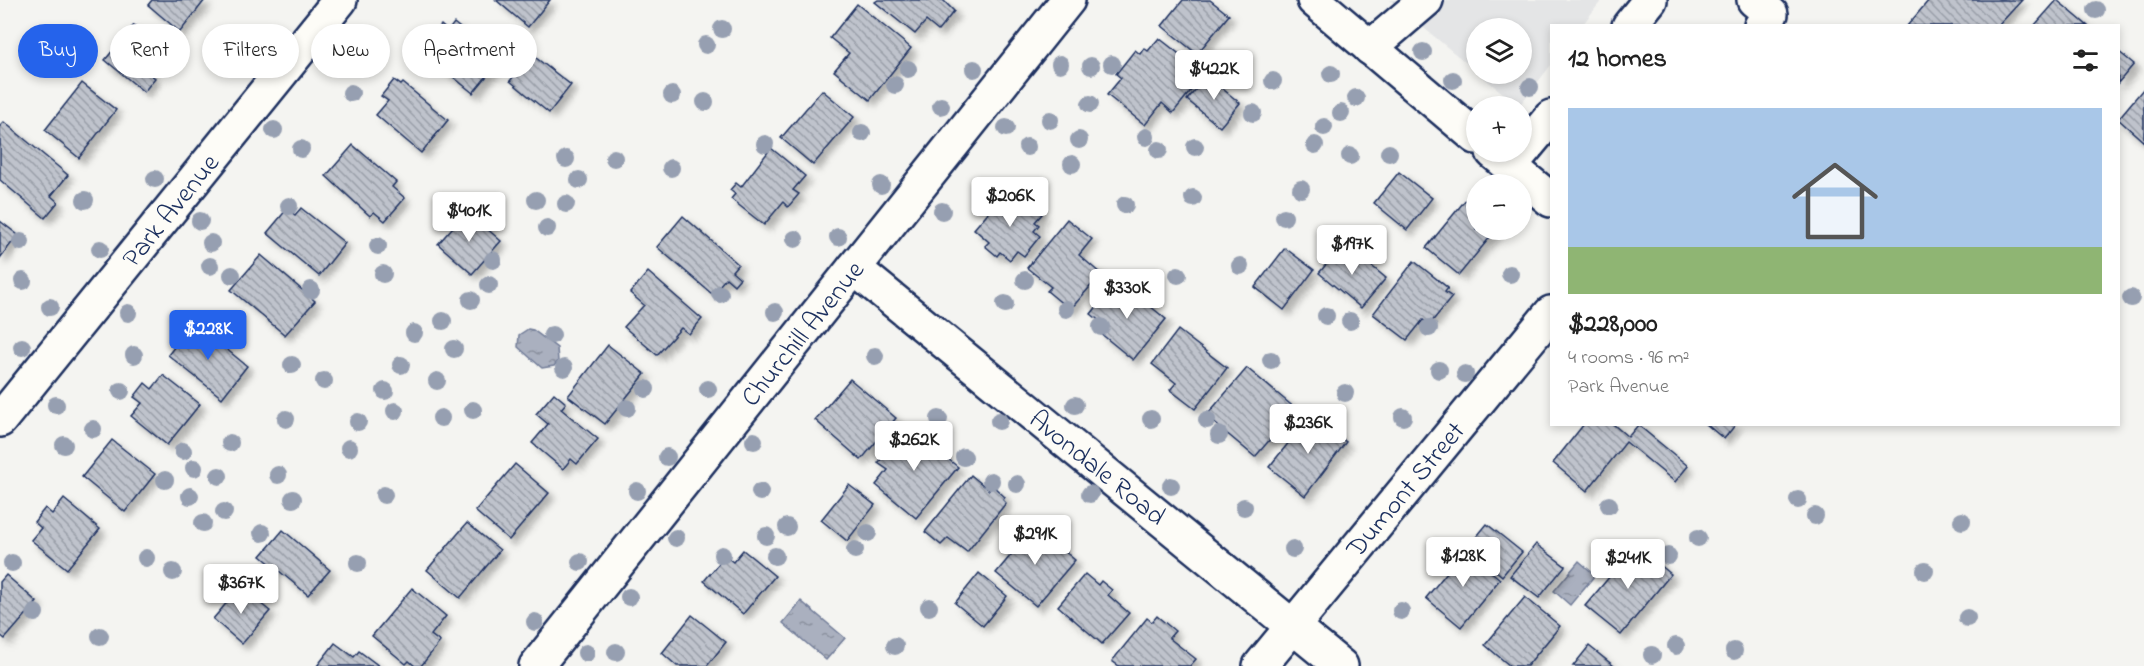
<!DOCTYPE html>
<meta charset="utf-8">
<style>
:root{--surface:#fff;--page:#f6f6f6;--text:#222;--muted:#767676;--line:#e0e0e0;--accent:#2563eb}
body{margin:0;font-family:"Indie Flower",sans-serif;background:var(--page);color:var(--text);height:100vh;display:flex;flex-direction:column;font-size:22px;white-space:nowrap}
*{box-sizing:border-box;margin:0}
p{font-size:20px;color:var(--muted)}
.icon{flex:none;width:33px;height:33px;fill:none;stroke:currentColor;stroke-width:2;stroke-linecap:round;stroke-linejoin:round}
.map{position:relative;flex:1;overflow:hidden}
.details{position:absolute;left:1550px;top:24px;width:570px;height:402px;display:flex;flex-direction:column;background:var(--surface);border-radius:0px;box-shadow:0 3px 9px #0003}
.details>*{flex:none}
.hud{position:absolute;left:18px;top:24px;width:570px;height:54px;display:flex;gap:12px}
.buttons{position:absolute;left:1466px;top:18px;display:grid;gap:12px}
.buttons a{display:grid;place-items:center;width:66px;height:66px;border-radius:50%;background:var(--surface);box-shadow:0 3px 9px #0003;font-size:30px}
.price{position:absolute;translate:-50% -51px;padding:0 14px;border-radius:6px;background:#fff;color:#222;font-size:20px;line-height:39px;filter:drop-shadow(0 2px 3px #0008)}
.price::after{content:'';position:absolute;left:50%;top:36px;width:18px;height:14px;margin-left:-9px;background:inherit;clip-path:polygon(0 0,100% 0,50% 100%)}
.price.current{background:var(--accent);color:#fff}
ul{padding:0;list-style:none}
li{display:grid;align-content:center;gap:12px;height:318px;padding:0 18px}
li+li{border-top:2px solid var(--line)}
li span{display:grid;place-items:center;height:186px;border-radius:0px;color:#555}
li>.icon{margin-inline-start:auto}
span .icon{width:108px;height:108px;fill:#fffc;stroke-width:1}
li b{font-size:26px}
h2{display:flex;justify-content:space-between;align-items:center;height:72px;padding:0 18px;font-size:26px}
.chip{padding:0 21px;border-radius:27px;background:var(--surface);box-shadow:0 3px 9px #0003;font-size:21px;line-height:54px}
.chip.current{background:var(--accent);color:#fff}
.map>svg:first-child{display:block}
.built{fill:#e4e5e6}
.water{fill:url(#water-ripples);stroke:#717c98;stroke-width:1.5}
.building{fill:url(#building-back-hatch);stroke:#1b2f5e;stroke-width:1.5;filter:url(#shadow)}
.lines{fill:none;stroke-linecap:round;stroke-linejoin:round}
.minor-casing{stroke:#1b2f5e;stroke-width:38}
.minor{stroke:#fdfcf7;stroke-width:33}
.tree{fill:#969fb1}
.labels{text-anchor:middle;stroke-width:5;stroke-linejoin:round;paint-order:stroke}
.street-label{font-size:27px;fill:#1b2f5e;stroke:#fdfcf7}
</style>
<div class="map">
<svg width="2144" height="666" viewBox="0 0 2144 666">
<defs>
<pattern id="water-ripples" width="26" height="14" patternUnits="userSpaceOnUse" patternTransform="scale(1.5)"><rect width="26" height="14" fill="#aab0bf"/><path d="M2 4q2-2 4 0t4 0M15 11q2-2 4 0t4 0" fill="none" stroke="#8a909e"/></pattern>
<pattern id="building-back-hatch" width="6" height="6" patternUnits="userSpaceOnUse" patternTransform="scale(1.5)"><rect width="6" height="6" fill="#bfc3cc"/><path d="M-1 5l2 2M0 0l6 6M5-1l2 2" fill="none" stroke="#9a9fa9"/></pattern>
<filter id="shadow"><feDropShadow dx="5.5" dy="5.5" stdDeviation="3" flood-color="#0004"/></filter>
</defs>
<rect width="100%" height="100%" fill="#f4f4f1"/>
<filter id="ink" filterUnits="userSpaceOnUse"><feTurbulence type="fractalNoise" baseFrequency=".0167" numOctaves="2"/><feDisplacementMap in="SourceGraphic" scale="12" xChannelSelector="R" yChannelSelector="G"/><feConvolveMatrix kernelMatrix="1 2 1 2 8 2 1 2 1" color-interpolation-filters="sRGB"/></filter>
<g filter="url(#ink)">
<path class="built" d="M 1390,0 L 1602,0 L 1582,25 L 1551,26 L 1551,65 L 1519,106 L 1479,74 L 1521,74 L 1521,28 L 1476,28 L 1476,71 Z"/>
<g class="water">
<path d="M 528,329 L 533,330 L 557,348 L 558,361 L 554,366 L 542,368 L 518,347 L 519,335 Z"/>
<path d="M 1579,561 L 1595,575 L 1570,605 L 1554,591 Z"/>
<path d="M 801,601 L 845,638 L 826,660 L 783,623 Z"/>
</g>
<g class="building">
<path d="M 152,0 L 205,0 L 180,32 L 148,5 Z"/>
<path d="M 496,0 L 550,0 L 528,27 Z"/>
<path d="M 878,0 L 943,0 L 954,11 L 938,31 L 926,21 L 915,34 L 875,2 Z"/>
<path d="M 1183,0 L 1210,0 L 1229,15 L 1197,54 L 1162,26 Z"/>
<path d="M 1929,0 L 2022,0 L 1998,26 L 1907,26 Z"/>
<path d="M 2057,0 L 2088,26 L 2034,26 Z"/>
<path d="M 857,4 L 911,48 L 870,100 L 834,71 L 849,53 L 830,38 Z"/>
<path d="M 454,23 L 500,60 L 473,93 L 427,56 L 439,41 L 432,36 L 441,25 L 448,31 Z"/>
<path d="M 134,25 L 164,50 L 147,72 L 155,78 L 144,92 L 105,60 Z"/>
<path d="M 1159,38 L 1192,64 L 1181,78 L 1193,88 L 1173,113 L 1162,103 L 1145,125 L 1107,95 L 1121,78 L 1116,74 L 1135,50 L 1140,54 L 1144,48 L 1148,51 Z"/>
<path d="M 2118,51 L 2134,64 L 2118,83 Z"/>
<path d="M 531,54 L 571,85 L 549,113 L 510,81 Z"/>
<path d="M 1207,76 L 1240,103 L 1220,127 L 1187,100 Z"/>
<path d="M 394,80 L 401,85 L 403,83 L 448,120 L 421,153 L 376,115 L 388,101 L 381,96 Z"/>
<path d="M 82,83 L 116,110 L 79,158 L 45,130 Z"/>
<path d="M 2144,88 L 2144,142 L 2118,119 Z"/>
<path d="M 822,90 L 854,117 L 813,165 L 781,138 Z"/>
<path d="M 4,122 L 68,175 L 51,196 L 58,202 L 45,218 L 0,180 L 0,126 Z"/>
<path d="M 353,145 L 396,182 L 392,187 L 405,198 L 385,221 L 374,212 L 370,216 L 326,176 Z"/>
<path d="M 771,148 L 805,176 L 793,190 L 799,194 L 788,207 L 783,202 L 764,225 L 731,199 L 735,194 L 730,190 L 736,183 L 741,187 Z"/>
<path d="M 1399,172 L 1432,198 L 1407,230 L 1374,203 Z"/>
<path d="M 1002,196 L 1015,206 L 1022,197 L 1042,214 L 1035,222 L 1039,225 L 1034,231 L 1040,236 L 1024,256 L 1017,251 L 1010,260 L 1000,252 L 997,256 L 985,246 L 989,242 L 974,229 Z"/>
<path d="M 1467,198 L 1476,205 L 1476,230 L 1496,230 L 1459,275 L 1426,248 Z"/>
<path d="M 301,208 L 345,243 L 319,276 L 267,233 L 287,209 L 295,215 Z"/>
<path d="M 467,211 L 501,241 L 472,274 L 438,244 Z"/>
<path d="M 683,216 L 738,264 L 732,271 L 740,278 L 734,285 L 726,278 L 712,294 L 657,247 Z"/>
<path d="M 1067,219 L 1092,239 L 1079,255 L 1101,274 L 1070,310 L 1047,291 L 1051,287 L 1027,268 Z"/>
<path d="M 0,221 L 18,235 L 0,258 Z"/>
<path d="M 1344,243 L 1386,278 L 1361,308 L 1319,273 Z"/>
<path d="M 1285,248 L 1314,270 L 1284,310 L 1255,287 Z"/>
<path d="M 261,255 L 315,301 L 285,335 L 231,290 Z"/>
<path d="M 1414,261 L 1448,288 L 1445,292 L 1452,297 L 1430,324 L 1423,320 L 1407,340 L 1373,314 Z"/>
<path d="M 648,272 L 702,319 L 689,334 L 681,328 L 657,355 L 624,327 L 644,305 L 630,293 Z"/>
<path d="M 1118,280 L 1166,319 L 1133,360 L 1100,333 L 1106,326 L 1091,314 Z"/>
<path d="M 190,327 L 199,334 L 203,330 L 247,366 L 222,398 L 168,355 Z"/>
<path d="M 1178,330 L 1227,368 L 1195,409 L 1170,390 L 1176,383 L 1152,364 Z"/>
<path d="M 608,345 L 645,374 L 605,424 L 568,396 Z"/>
<path d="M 1247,368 L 1296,409 L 1255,457 L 1206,416 Z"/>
<path d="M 163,375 L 200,404 L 167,445 L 131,416 L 142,403 L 134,397 L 145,383 L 152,389 Z"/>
<path d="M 850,379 L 896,418 L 861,460 L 815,420 Z"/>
<path d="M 554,393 L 566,403 L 561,409 L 598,439 L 577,464 L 571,459 L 563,469 L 532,443 L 548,424 L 536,414 Z"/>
<path d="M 1311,415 L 1346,442 L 1305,496 L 1269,467 Z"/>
<path d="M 1584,424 L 1613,424 L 1628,437 L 1638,425 L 1688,466 L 1675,482 L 1626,442 L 1587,491 L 1553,463 Z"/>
<path d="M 1706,424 L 1736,424 L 1724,439 Z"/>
<path d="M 908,427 L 958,467 L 916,518 L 876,485 L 888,470 L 878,463 Z"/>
<path d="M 112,440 L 155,474 L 125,512 L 82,477 Z"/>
<path d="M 515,464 L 549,493 L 509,540 L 475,511 Z"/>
<path d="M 971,475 L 989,490 L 993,486 L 1005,497 L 1003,500 L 1006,503 L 967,552 L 948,538 L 941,545 L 925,532 Z"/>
<path d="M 849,485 L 875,505 L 847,541 L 821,520 Z"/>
<path d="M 64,499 L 100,529 L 67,569 L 31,540 L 41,528 L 34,522 L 45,508 L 52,514 Z"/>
<path d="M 467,523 L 500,550 L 460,598 L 427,570 Z"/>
<path d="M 1487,524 L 1522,552 L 1502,576 L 1468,547 Z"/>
<path d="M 1035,526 L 1075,560 L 1036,606 L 996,573 Z"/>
<path d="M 283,530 L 330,570 L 308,595 L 261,556 Z"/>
<path d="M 1536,544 L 1565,566 L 1539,598 L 1510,576 Z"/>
<path d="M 1636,545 L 1671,574 L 1621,635 L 1585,606 Z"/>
<path d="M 743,550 L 775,576 L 743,614 L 704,581 L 725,556 L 733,562 Z"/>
<path d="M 1465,550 L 1500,579 L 1461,627 L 1426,598 Z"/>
<path d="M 979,573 L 1007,596 L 983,626 L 955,603 Z"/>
<path d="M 1085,574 L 1098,585 L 1101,581 L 1112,590 L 1108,595 L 1129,613 L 1102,644 L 1058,606 Z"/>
<path d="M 6,575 L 37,602 L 5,639 L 0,635 L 0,582 Z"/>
<path d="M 240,587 L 270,611 L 242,644 L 213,619 Z"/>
<path d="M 412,588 L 446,616 L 431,635 L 440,642 L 421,666 L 415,666 L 409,661 L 406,664 L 372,636 Z"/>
<path d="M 1525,597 L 1560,626 L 1527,666 L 1510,666 L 1485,645 Z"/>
<path d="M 692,615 L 726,642 L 707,666 L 677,666 L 662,653 Z"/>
<path d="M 1157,616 L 1175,631 L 1169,638 L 1196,659 L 1190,666 L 1119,666 L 1112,661 L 1147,618 L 1152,622 Z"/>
<path d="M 335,643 L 354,657 L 359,651 L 379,666 L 317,666 Z"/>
<path d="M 1589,646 L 1614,666 L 1573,666 Z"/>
</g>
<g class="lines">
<g class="minor-casing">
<g id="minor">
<path d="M 1314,0 L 1476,137"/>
<path d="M 1754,0 L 1771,14 L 1761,26"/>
<path d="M 1629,26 L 1650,0"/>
<path d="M 1370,48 L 1426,0"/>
<path d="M 1493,152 L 1551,200"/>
<path d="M 1510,166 L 1551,117"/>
<path d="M 854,268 L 1341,666"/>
<path d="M 0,420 L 340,0"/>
<path d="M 536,666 L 1068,0"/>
<path d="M 1260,666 L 1551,313"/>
</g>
</g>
<use href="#minor" class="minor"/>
</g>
<g class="tree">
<circle cx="2096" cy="10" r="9"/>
<circle cx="722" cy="29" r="9"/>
<circle cx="706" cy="45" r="9"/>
<circle cx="1423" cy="52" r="9"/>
<circle cx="261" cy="57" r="9"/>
<circle cx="47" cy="59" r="9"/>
<circle cx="1060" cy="64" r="9"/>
<circle cx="1112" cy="64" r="9"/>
<circle cx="1091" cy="66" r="9"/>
<circle cx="908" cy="69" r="9"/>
<circle cx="974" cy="69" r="9"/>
<circle cx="1331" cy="74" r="9"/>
<circle cx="1453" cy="80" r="9"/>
<circle cx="1273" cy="81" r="9"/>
<circle cx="895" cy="85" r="9"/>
<circle cx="1530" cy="87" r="9"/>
<circle cx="351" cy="93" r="9"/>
<circle cx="672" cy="95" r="9"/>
<circle cx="1356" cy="98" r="9"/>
<circle cx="705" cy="102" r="9"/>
<circle cx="1090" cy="104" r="9"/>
<circle cx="941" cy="106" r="9"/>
<circle cx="1253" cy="113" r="9"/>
<circle cx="1341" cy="113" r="9"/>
<circle cx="1050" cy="120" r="9"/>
<circle cx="1324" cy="127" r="9"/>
<circle cx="1006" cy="128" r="9"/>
<circle cx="274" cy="130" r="9"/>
<circle cx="862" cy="133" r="9"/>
<circle cx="1146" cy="137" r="9"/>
<circle cx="1079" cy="140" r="9"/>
<circle cx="765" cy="144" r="9"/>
<circle cx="1315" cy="145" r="9"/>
<circle cx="1027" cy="147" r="9"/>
<circle cx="1195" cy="147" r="9"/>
<circle cx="301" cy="149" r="9"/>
<circle cx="1159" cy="150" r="9"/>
<circle cx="1389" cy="153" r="9"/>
<circle cx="1350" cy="156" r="9"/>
<circle cx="614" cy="158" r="9"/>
<circle cx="566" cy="159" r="9"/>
<circle cx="1072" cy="164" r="9"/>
<circle cx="671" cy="168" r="9"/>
<circle cx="155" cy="179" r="9"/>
<circle cx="579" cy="180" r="9"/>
<circle cx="881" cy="185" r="9"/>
<circle cx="1301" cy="189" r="9"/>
<circle cx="1193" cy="198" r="9"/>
<circle cx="85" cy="200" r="9"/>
<circle cx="536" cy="200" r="9"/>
<circle cx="566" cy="204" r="9"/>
<circle cx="1125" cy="205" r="9"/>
<circle cx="289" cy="206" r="9"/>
<circle cx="942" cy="211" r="9"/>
<circle cx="1284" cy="217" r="9"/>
<circle cx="200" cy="221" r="9"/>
<circle cx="547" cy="228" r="9"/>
<circle cx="838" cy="237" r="9"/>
<circle cx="795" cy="239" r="9"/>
<circle cx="21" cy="242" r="9"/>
<circle cx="211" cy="243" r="9"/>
<circle cx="378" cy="246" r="9"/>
<circle cx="100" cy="249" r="9"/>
<circle cx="493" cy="260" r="9"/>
<circle cx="210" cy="266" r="9"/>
<circle cx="1240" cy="266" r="9"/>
<circle cx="383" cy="274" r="9"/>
<circle cx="1510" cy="274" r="9"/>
<circle cx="232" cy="275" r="9"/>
<circle cx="1178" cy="275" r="9"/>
<circle cx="1025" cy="280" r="9"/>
<circle cx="23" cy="281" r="9"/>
<circle cx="489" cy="285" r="9"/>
<circle cx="311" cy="290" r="9"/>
<circle cx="720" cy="294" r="9"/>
<circle cx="2131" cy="298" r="9"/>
<circle cx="471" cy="300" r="9"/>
<circle cx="1005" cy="304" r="9"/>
<circle cx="50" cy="307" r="9"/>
<circle cx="1066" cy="309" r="9"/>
<circle cx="775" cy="312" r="9"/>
<circle cx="128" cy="313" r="9"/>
<circle cx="1326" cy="316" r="9"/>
<circle cx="443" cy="321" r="9"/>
<circle cx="1350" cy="321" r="9"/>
<circle cx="1101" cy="327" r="9"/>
<circle cx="1429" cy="328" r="9"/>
<circle cx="414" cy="333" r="9"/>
<circle cx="552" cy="335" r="9"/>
<circle cx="22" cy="347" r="9"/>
<circle cx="454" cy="349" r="9"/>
<circle cx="134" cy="355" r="9"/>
<circle cx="875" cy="356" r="9"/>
<circle cx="1271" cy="360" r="9"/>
<circle cx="292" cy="365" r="9"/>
<circle cx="401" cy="365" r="9"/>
<circle cx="564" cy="368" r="9"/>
<circle cx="1439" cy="370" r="9"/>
<circle cx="1465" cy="374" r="9"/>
<circle cx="324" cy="381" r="9"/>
<circle cx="437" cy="381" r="9"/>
<circle cx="646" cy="389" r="9"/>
<circle cx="708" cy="389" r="9"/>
<circle cx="121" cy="391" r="9"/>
<circle cx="385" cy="391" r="9"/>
<circle cx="1345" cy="393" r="9"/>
<circle cx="56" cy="405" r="9"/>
<circle cx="1075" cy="405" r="9"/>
<circle cx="627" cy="408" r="9"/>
<circle cx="473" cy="410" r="9"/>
<circle cx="395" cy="411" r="9"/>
<circle cx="1403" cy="417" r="9"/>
<circle cx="441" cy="418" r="9"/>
<circle cx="286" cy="419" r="9"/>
<circle cx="939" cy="419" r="9"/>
<circle cx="1151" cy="419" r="9"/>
<circle cx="1207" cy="420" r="9"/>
<circle cx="999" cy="421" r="9"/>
<circle cx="358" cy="422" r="9"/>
<circle cx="93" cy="429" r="9"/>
<circle cx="1219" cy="435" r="9"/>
<circle cx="754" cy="441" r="9"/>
<circle cx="230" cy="443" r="9"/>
<circle cx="64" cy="445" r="9"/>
<circle cx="349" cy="448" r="9"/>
<circle cx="183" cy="451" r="9"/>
<circle cx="667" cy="457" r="9"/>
<circle cx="964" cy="457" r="9"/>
<circle cx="194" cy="468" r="9"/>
<circle cx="278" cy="475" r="9"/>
<circle cx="219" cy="476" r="9"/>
<circle cx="165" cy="480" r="9"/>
<circle cx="991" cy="481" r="9"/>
<circle cx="1017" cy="484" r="9"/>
<circle cx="1171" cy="486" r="9"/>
<circle cx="637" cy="491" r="9"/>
<circle cx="760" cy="492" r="9"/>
<circle cx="1090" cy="494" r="9"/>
<circle cx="384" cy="495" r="9"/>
<circle cx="190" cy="496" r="9"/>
<circle cx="293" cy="499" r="9"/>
<circle cx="1798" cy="500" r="9"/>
<circle cx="1609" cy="505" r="9"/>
<circle cx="1244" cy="507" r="9"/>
<circle cx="224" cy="512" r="9"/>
<circle cx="1815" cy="516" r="9"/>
<circle cx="1962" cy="521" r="9"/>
<circle cx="203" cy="523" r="9"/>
<circle cx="787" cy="527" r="9"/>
<circle cx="262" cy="533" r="9"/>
<circle cx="868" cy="533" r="9"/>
<circle cx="766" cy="536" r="9"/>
<circle cx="676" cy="538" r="9"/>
<circle cx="1698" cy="538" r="9"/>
<circle cx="1293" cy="549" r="9"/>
<circle cx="855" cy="550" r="9"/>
<circle cx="722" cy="555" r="9"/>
<circle cx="775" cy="556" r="9"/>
<circle cx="1668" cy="556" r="9"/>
<circle cx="146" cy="558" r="9"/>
<circle cx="580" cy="562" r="9"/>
<circle cx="12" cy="563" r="9"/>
<circle cx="358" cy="563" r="9"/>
<circle cx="1925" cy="571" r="9"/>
<circle cx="173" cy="572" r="9"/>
<circle cx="629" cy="597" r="9"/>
<circle cx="929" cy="607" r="9"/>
<circle cx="1401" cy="611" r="9"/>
<circle cx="35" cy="613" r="9"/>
<circle cx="1967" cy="618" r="9"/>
<circle cx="535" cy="622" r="9"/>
<circle cx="100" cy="636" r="9"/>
<circle cx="895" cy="646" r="9"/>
<circle cx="1676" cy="646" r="9"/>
<circle cx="1734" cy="651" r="9"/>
<circle cx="616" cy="652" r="9"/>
<circle cx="586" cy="653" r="9"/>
<circle cx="1652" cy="655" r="9"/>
</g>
</g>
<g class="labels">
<g class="street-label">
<text transform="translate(170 210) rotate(-51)" y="9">Park Avenue</text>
<text transform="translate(802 333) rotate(-51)" y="9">Churchill Avenue</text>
<text transform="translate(1098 467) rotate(39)" y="9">Avondale Road</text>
<text transform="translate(1405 489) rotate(-50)" y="9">Dumont Street</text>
</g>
</g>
</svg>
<div class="buttons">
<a><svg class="icon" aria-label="layers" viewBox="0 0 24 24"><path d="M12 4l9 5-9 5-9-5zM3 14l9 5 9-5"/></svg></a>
<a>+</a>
<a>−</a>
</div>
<b class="price" style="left:1214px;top:101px">$422K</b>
<b class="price" style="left:1010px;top:228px">$206K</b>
<b class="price" style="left:469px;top:243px">$401K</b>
<b class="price" style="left:1352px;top:276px">$197K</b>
<b class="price" style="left:1127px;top:320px">$330K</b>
<b class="price current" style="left:208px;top:361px">$228K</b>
<b class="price" style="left:1308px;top:455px">$236K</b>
<b class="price" style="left:914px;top:472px">$262K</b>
<b class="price" style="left:1035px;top:566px">$291K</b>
<b class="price" style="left:1463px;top:588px">$128K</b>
<b class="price" style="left:1628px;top:590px">$241K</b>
<b class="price" style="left:241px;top:615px">$367K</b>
<div class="hud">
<a class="chip current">Buy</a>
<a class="chip">Rent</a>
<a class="chip">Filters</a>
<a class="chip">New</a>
<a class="chip">Apartment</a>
</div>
<section class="details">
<h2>12 homes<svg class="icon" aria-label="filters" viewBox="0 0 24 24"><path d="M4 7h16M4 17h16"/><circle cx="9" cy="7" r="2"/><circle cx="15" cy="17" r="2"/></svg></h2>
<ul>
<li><span style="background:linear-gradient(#a9c7e8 75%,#8fb573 0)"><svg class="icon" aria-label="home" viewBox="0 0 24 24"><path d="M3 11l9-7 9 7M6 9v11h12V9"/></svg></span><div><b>$228,000</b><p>4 rooms · 96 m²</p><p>Park Avenue</p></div></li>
</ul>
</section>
</div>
